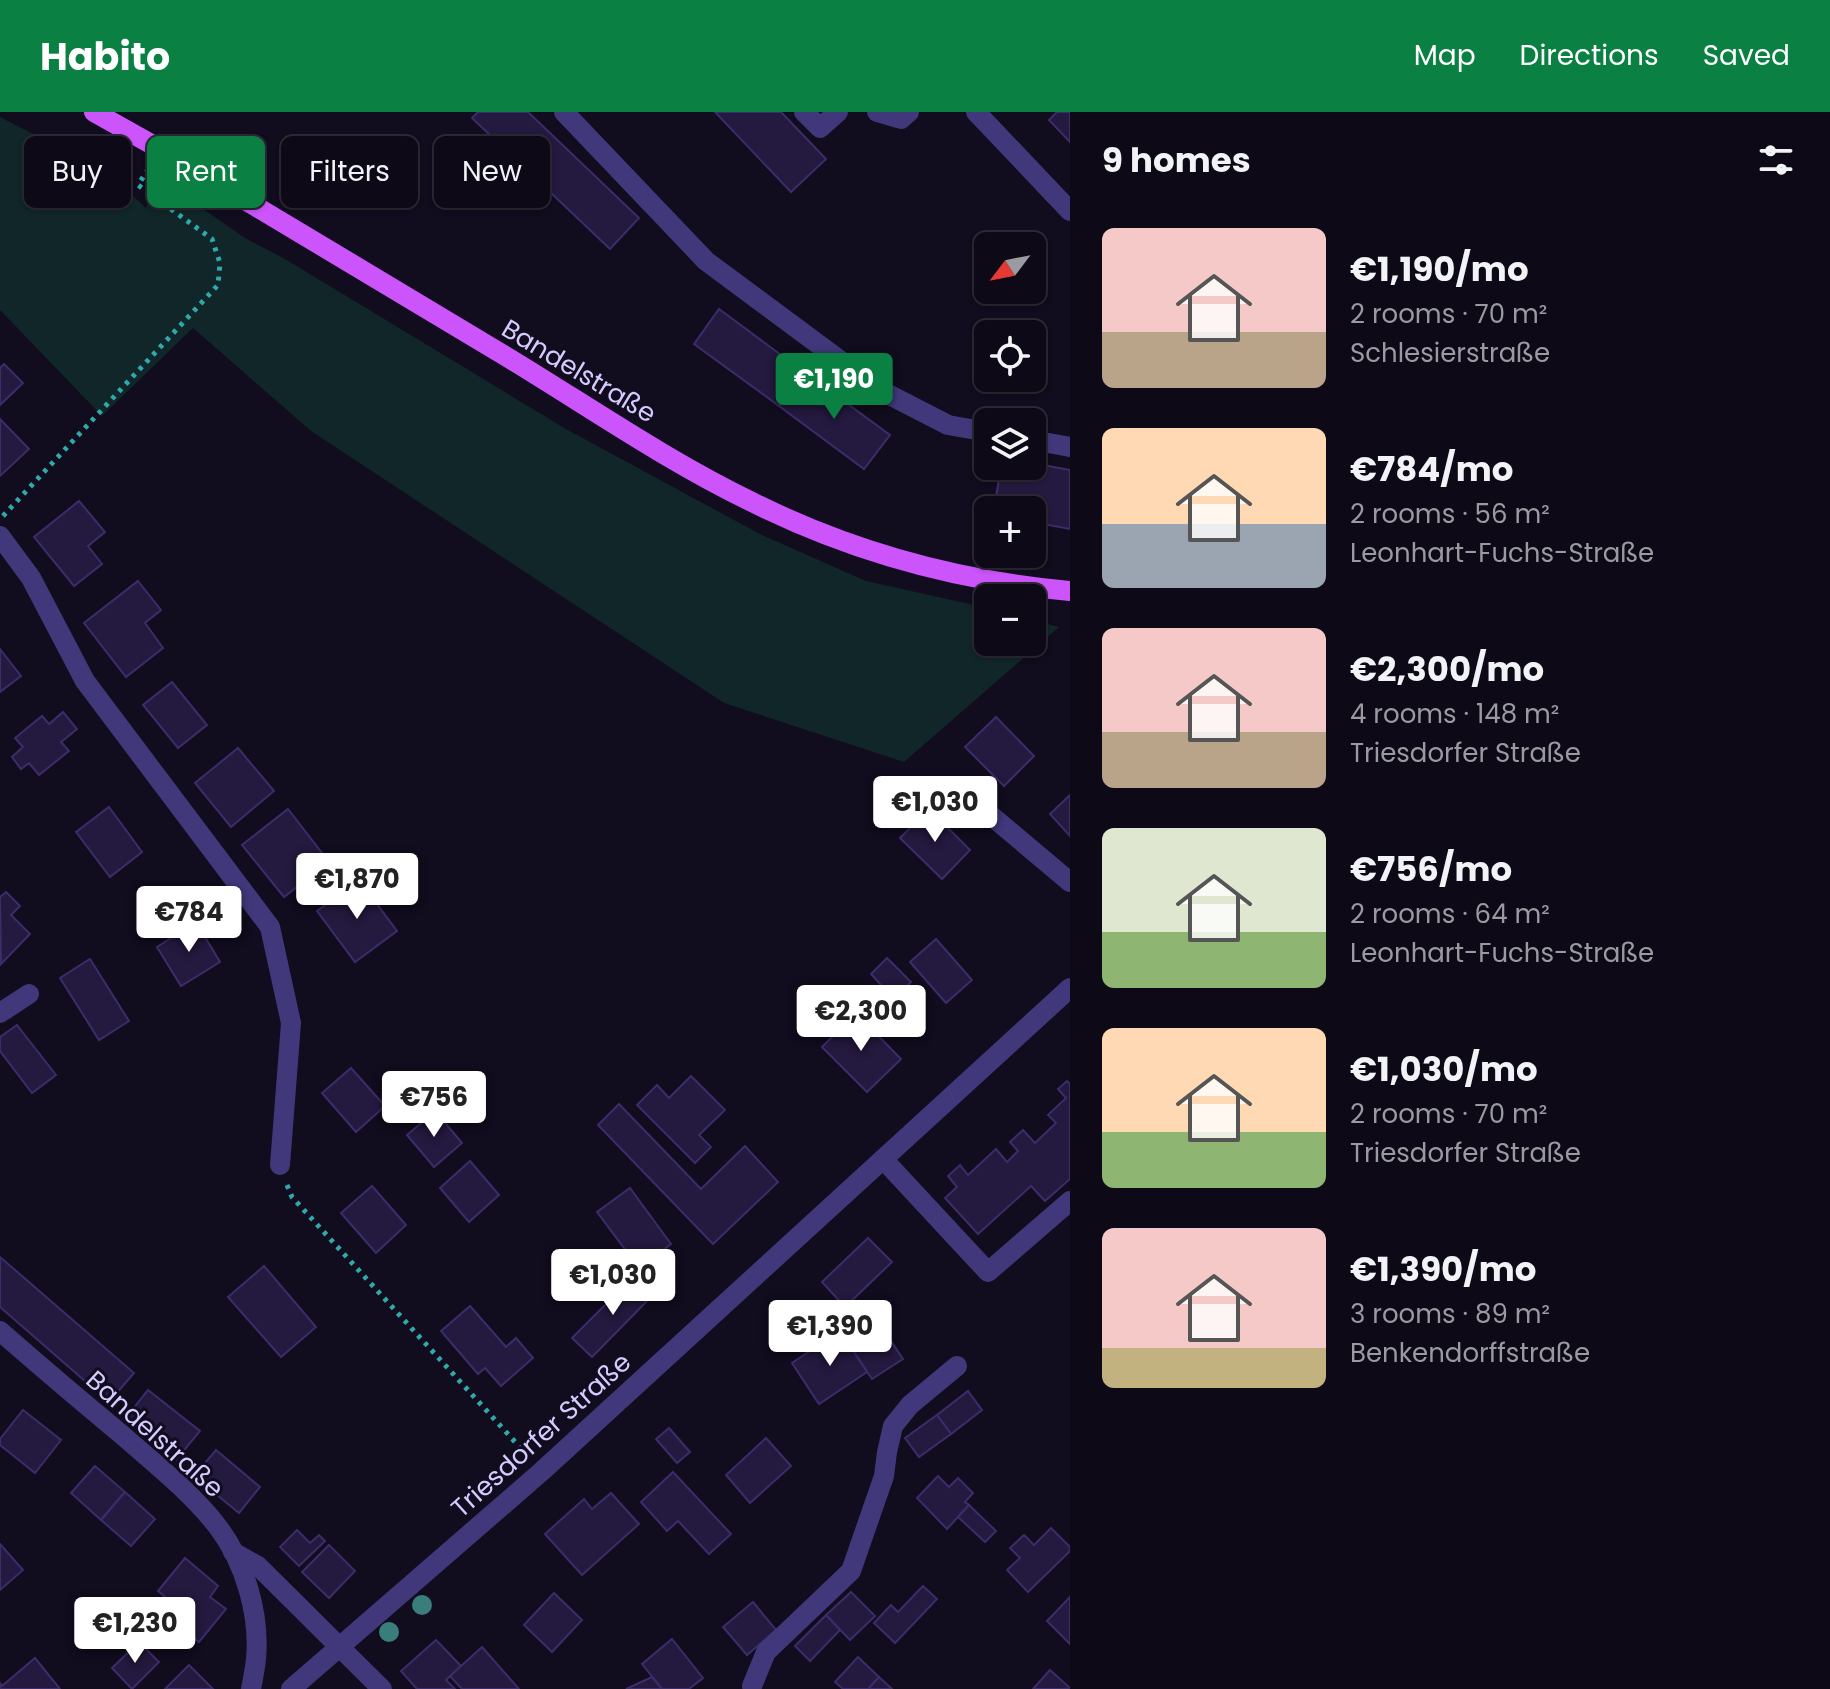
<!DOCTYPE html>
<meta charset="utf-8">
<style>
:root{--surface:#0d0916;--page:#1b1723;--text:#f1f3f6;--muted:#9a9aa1;--line:#2d2a35;--accent:#0b8043}
body{margin:0;font-family:Poppins,sans-serif;background:var(--page);color:var(--text);height:100vh;display:flex;flex-direction:column;font-size:30px;white-space:nowrap}
*{box-sizing:border-box;margin:0}
p{font-size:26px;color:var(--muted)}
.icon{flex:none;width:44px;height:44px;fill:none;stroke:currentColor;stroke-width:2;stroke-linecap:round;stroke-linejoin:round}
.map{position:relative;flex:1;overflow:hidden}
.details{display:flex;flex-direction:column;background:var(--surface);width:760px}
.details>*{flex:none}
.banner{position:absolute;left:24px;top:24px;width:760px;height:72px;display:flex;gap:16px}
.needle{width:52px;rotate:238deg}
.controls{position:absolute;left:974px;top:120px;display:grid;gap:16px}
.controls a{display:grid;place-items:center;width:72px;height:72px;border-radius:12px;background:var(--surface);box-shadow:0 2px 6px #0004,0 0 0 2px var(--line);font-size:40px}
.price{position:absolute;translate:-50% -68px;padding:0 18px;border-radius:8px;background:#fff;color:#222;font-size:26px;line-height:52px;filter:drop-shadow(0 2px 4px #0008)}
.price::after{content:'';position:absolute;left:50%;top:48px;width:24px;height:18px;margin-left:-12px;background:inherit;clip-path:polygon(0 0,100% 0,50% 100%)}
.price.current{background:var(--accent);color:#fff}
ul{padding:0;list-style:none}
li{display:flex;align-items:center;gap:24px;height:200px;padding:0 32px}
li span{display:grid;place-items:center;flex:none;width:224px;height:160px;border-radius:12px;color:#555}
li>.icon{margin-inline-start:auto}
span .icon{width:96px;height:96px;fill:#fffc;stroke-width:1}
li b{font-size:34px}
h2{display:flex;justify-content:space-between;align-items:center;height:96px;padding:0 32px;font-size:34px}
.tag{padding:0 28px;border-radius:12px;background:var(--surface);box-shadow:0 2px 6px #0004,0 0 0 2px var(--line);font-size:28px;line-height:72px}
.tag.current{background:var(--accent);color:#fff}
header{display:flex;align-items:center;gap:48px;box-sizing:border-box;height:112px;padding:0 40px;background:var(--accent);color:#fff}
header strong{font-size:38px}
nav{display:flex;gap:44px;margin-inline-start:auto;font-size:28px}
main{display:flex;flex:1;min-height:0}
.map>svg:first-child{display:block}
.green{fill:#102628}
.building{fill:#24193e;stroke:#3d2c6a;stroke-width:2}
.lines{fill:none;stroke-linecap:round;stroke-linejoin:round}
.path{stroke:#30a9ac;stroke-width:5;stroke-dasharray:4 6;stroke-linecap:butt}
.minor{stroke:#41387c;stroke-width:20}
.major{stroke:#cb55fb;stroke-width:20}
.tree{fill:#397e7a}
.labels{text-anchor:middle;stroke-width:6;stroke-linejoin:round;paint-order:stroke}
.street-label{font-size:26px;fill:#d5cbfe;stroke:#110c1e}
</style>
<header>
<strong>Habito</strong>
<nav><a>Map</a><a>Directions</a><a>Saved</a></nav>
</header>
<main>
<div class="map">
<svg width="1070" height="1577" viewBox="0 0 1070 1577">
<rect width="100%" height="100%" fill="#110c1e"/>
<path class="green" d="M 0,5 L 105,58 L 146,96 L 157,65 L 245,126 L 285,147 L 566,317 L 760,422 L 866,469 L 988,496 L 988,530 L 1032,530 L 1032,508 L 1059,515 L 904,650 L 724,591 L 311,319 L 193,216 L 102,304 L 0,198 Z"/>
<g class="building">
<path d="M 478,0 L 528,0 L 639,106 L 610,137 L 472,6 Z"/>
<path d="M 715,0 L 781,0 L 826,47 L 791,80 Z"/>
<path d="M 1057,0 L 1070,0 L 1070,30 L 1049,8 Z"/>
<path d="M 719,197 L 804,260 L 779,294 L 694,232 Z"/>
<path d="M 4,252 L 23,271 L 0,293 L 0,256 Z"/>
<path d="M 804,260 L 890,323 L 864,357 L 779,294 Z"/>
<path d="M 0,307 L 29,337 L 0,364 Z"/>
<path d="M 1032,351 L 1070,358 L 1070,417 L 1032,410 L 1032,398 L 994,398 L 1001,354 L 1032,354 Z"/>
<path d="M 79,389 L 105,420 L 88,434 L 102,452 L 74,474 L 34,425 Z"/>
<path d="M 138,469 L 161,498 L 145,511 L 163,536 L 126,565 L 84,511 Z"/>
<path d="M 0,537 L 21,564 L 0,580 Z"/>
<path d="M 172,570 L 207,613 L 178,636 L 143,593 Z"/>
<path d="M 63,600 L 77,617 L 61,630 L 69,639 L 39,663 L 29,651 L 21,657 L 12,645 L 23,635 L 15,626 L 42,604 L 49,612 Z"/>
<path d="M 996,605 L 1034,644 L 1004,674 L 965,635 Z"/>
<path d="M 238,636 L 274,679 L 231,715 L 195,671 Z"/>
<path d="M 1070,683 L 1070,724 L 1050,702 Z"/>
<path d="M 109,695 L 142,740 L 110,765 L 76,720 Z"/>
<path d="M 288,697 L 329,750 L 284,785 L 242,733 Z"/>
<path d="M 929,697 L 970,738 L 942,767 L 900,726 Z"/>
<path d="M 359,768 L 397,819 L 355,850 L 317,799 Z"/>
<path d="M 6,780 L 20,794 L 11,803 L 30,822 L 1,852 L 0,785 Z"/>
<path d="M 196,810 L 220,850 L 181,874 L 157,835 Z"/>
<path d="M 936,827 L 972,868 L 946,891 L 910,850 Z"/>
<path d="M 887,846 L 911,870 L 894,887 L 871,862 Z"/>
<path d="M 90,847 L 129,909 L 99,928 L 60,866 Z"/>
<path d="M 856,901 L 901,947 L 867,980 L 822,935 Z"/>
<path d="M 17,913 L 56,963 L 32,981 L 0,939 L 0,925 Z"/>
<path d="M 351,956 L 385,994 L 356,1020 L 322,981 Z"/>
<path d="M 691,964 L 725,998 L 699,1023 L 711,1035 L 695,1051 L 637,993 L 657,973 L 669,986 Z"/>
<path d="M 1067,969 L 1070,972 L 1070,1067 L 1045,1089 L 1031,1074 L 978,1122 L 945,1086 L 957,1075 L 948,1064 L 960,1053 L 968,1063 L 996,1037 L 1007,1050 L 1018,1039 L 1010,1030 L 1023,1018 L 1035,1031 L 1056,1011 L 1048,1003 L 1066,986 L 1058,977 Z"/>
<path d="M 619,992 L 701,1077 L 745,1034 L 778,1070 L 713,1132 L 598,1013 Z"/>
<path d="M 435,999 L 462,1031 L 434,1055 L 407,1023 Z"/>
<path d="M 470,1049 L 499,1083 L 469,1110 L 440,1076 Z"/>
<path d="M 372,1074 L 406,1113 L 376,1141 L 341,1101 Z"/>
<path d="M 630,1076 L 671,1132 L 639,1156 L 597,1100 Z"/>
<path d="M 868,1126 L 892,1150 L 845,1195 L 822,1170 Z"/>
<path d="M 0,1145 L 134,1261 L 109,1290 L 0,1195 Z"/>
<path d="M 264,1154 L 316,1215 L 281,1245 L 228,1185 Z"/>
<path d="M 634,1164 L 653,1183 L 592,1245 L 572,1226 Z"/>
<path d="M 470,1194 L 506,1235 L 516,1226 L 533,1246 L 501,1274 L 485,1256 L 478,1262 L 441,1219 Z"/>
<path d="M 883,1217 L 903,1247 L 872,1267 L 852,1237 Z"/>
<path d="M 840,1219 L 867,1260 L 819,1292 L 792,1251 Z"/>
<path d="M 148,1278 L 200,1319 L 176,1348 L 125,1307 Z"/>
<path d="M 968,1279 L 982,1298 L 951,1322 L 937,1303 Z"/>
<path d="M 23,1298 L 61,1328 L 35,1361 L 0,1333 L 0,1327 Z"/>
<path d="M 937,1303 L 951,1322 L 919,1345 L 905,1326 Z"/>
<path d="M 669,1316 L 690,1340 L 677,1351 L 656,1327 Z"/>
<path d="M 766,1326 L 791,1354 L 750,1391 L 726,1363 Z"/>
<path d="M 216,1338 L 260,1375 L 239,1401 L 194,1364 Z"/>
<path d="M 95,1354 L 125,1380 L 101,1408 L 71,1381 Z"/>
<path d="M 673,1360 L 731,1422 L 709,1442 L 678,1409 L 667,1419 L 641,1390 Z"/>
<path d="M 938,1364 L 949,1375 L 958,1366 L 973,1381 L 965,1390 L 969,1393 L 947,1417 L 917,1386 Z"/>
<path d="M 125,1380 L 155,1407 L 131,1434 L 101,1408 Z"/>
<path d="M 611,1381 L 639,1412 L 582,1463 L 545,1422 L 584,1387 L 592,1397 Z"/>
<path d="M 969,1393 L 996,1419 L 985,1430 L 958,1405 Z"/>
<path d="M 1051,1416 L 1070,1435 L 1070,1439 L 1028,1480 L 1007,1458 L 1020,1446 L 1010,1436 L 1024,1423 L 1034,1433 Z"/>
<path d="M 297,1418 L 310,1431 L 319,1423 L 325,1429 L 299,1454 L 280,1435 Z"/>
<path d="M 0,1432 L 23,1458 L 0,1478 Z"/>
<path d="M 329,1433 L 355,1459 L 329,1486 L 302,1460 Z"/>
<path d="M 185,1446 L 218,1474 L 210,1485 L 226,1497 L 199,1530 L 172,1508 L 180,1498 L 158,1479 Z"/>
<path d="M 923,1474 L 937,1487 L 895,1531 L 874,1511 L 891,1493 L 898,1500 Z"/>
<path d="M 851,1480 L 875,1504 L 850,1528 L 826,1503 Z"/>
<path d="M 554,1481 L 582,1508 L 552,1540 L 524,1513 Z"/>
<path d="M 1070,1485 L 1070,1532 L 1047,1509 Z"/>
<path d="M 753,1490 L 776,1518 L 747,1543 L 723,1515 Z"/>
<path d="M 826,1503 L 840,1518 L 810,1549 L 795,1534 Z"/>
<path d="M 672,1527 L 703,1566 L 689,1577 L 662,1577 L 642,1552 Z"/>
<path d="M 436,1528 L 461,1554 L 446,1568 L 455,1577 L 417,1577 L 401,1559 Z"/>
<path d="M 139,1530 L 159,1550 L 132,1577 L 112,1556 Z"/>
<path d="M 482,1535 L 519,1577 L 462,1577 L 450,1564 Z"/>
<path d="M 858,1545 L 879,1565 L 868,1577 L 843,1577 L 835,1570 Z"/>
<path d="M 35,1546 L 60,1577 L 0,1577 L 0,1571 L 2,1574 Z"/>
<path d="M 189,1553 L 213,1577 L 165,1577 Z"/>
<path d="M 1050,1558 L 1070,1576 L 1070,1577 L 1033,1577 Z"/>
<path d="M 652,1565 L 662,1577 L 626,1577 Z"/>
<path d="M 879,1565 L 892,1577 L 868,1577 Z"/>
</g>
<g class="lines">
<g class="path">
<path d="M 3,404 L 218,173 L 220,151 L 212,127 L 138,73 L 149,56"/>
<path d="M 287,1073 L 292,1085 L 527,1343"/>
</g>
<g class="minor">
<path d="M 564,0 L 706,149 L 880,278 L 948,313 L 988,320"/>
<path d="M 804,0 L 820,16 L 838,0"/>
<path d="M 877,0 L 901,7 L 909,0"/>
<path d="M 976,0 L 1070,99"/>
<path d="M 1032,328 L 1070,335"/>
<path d="M 0,424 L 31,466 L 85,569 L 270,815 L 291,911 L 280,1053"/>
<path d="M 982,696 L 1070,770"/>
<path d="M 0,901 L 29,882"/>
<path d="M 883,1047 L 988,1160 L 1070,1089"/>
<path d="M 0,1219 C 40,1254 80,1288 121,1322 C 154,1351 191,1380 218,1415 C 245,1451 260,1502 256,1547 C 255,1557 253,1567 251,1577"/>
<path d="M 233,1440 L 258,1454 L 382,1577"/>
<path d="M 752,1574 L 766,1540 L 851,1459 L 884,1364 L 887,1340 L 893,1314 L 910,1293 L 957,1254"/>
<path d="M 291,1577 L 541,1360 L 1070,876"/>
</g>
<path class="major" d="M 94,0 L 160,37 C 274,105 388,173 502,242 C 585,292 665,348 752,390 C 852,440 959,469 1070,479"/>
</g>
<g class="tree">
<circle cx="422" cy="1493" r="10"/>
<circle cx="389" cy="1520" r="10"/>
</g>
<g class="labels">
<g class="street-label">
<text transform="translate(579 259) rotate(31)" y="9">Bandelstraße</text>
<text transform="translate(155 1322) rotate(42)" y="9">Bandelstraße</text>
<text transform="translate(541 1323) rotate(-42)" y="9">Triesdorfer Straße</text>
</g>
</g>
</svg>
<div class="controls">
<a><svg class="needle" viewBox="-14 -14 28 28"><path d="M0-13l5 13h-10z" fill="#e53935"/><path d="M0 13l5-13h-10z" fill="#9a9aa1"/></svg></a>
<a><svg class="icon" aria-label="locate" viewBox="0 0 24 24"><circle cx="12" cy="12" r="6"/><path d="M12 2v4M12 18v4M2 12h4M18 12h4"/></svg></a>
<a><svg class="icon" aria-label="layers" viewBox="0 0 24 24"><path d="M12 4l9 5-9 5-9-5zM3 14l9 5 9-5"/></svg></a>
<a>+</a>
<a>−</a>
</div>
<b class="price current" style="left:834px;top:309px">€1,190</b>
<b class="price" style="left:935px;top:732px">€1,030</b>
<b class="price" style="left:357px;top:809px">€1,870</b>
<b class="price" style="left:189px;top:842px">€784</b>
<b class="price" style="left:861px;top:941px">€2,300</b>
<b class="price" style="left:434px;top:1027px">€756</b>
<b class="price" style="left:613px;top:1205px">€1,030</b>
<b class="price" style="left:830px;top:1256px">€1,390</b>
<b class="price" style="left:135px;top:1553px">€1,230</b>
<div class="banner">
<a class="tag">Buy</a>
<a class="tag current">Rent</a>
<a class="tag">Filters</a>
<a class="tag">New</a>
</div>
</div>
<section class="details">
<h2>9 homes<svg class="icon" aria-label="filters" viewBox="0 0 24 24"><path d="M4 7h16M4 17h16"/><circle cx="9" cy="7" r="2"/><circle cx="15" cy="17" r="2"/></svg></h2>
<ul>
<li><span style="background:linear-gradient(#f6c9c9 65%,#b9a48a 0)"><svg class="icon" aria-label="home" viewBox="0 0 24 24"><path d="M3 11l9-7 9 7M6 9v11h12V9"/></svg></span><div><b>€1,190/mo</b><p>2 rooms · 70 m²</p><p>Schlesierstraße</p></div></li>
<li><span style="background:linear-gradient(#ffd9b3 60%,#9aa5b1 0)"><svg class="icon" aria-label="home" viewBox="0 0 24 24"><path d="M3 11l9-7 9 7M6 9v11h12V9"/></svg></span><div><b>€784/mo</b><p>2 rooms · 56 m²</p><p>Leonhart-Fuchs-Straße</p></div></li>
<li><span style="background:linear-gradient(#f6c9c9 65%,#b9a48a 0)"><svg class="icon" aria-label="home" viewBox="0 0 24 24"><path d="M3 11l9-7 9 7M6 9v11h12V9"/></svg></span><div><b>€2,300/mo</b><p>4 rooms · 148 m²</p><p>Triesdorfer Straße</p></div></li>
<li><span style="background:linear-gradient(#dfe7d0 65%,#8fb573 0)"><svg class="icon" aria-label="home" viewBox="0 0 24 24"><path d="M3 11l9-7 9 7M6 9v11h12V9"/></svg></span><div><b>€756/mo</b><p>2 rooms · 64 m²</p><p>Leonhart-Fuchs-Straße</p></div></li>
<li><span style="background:linear-gradient(#ffd9b3 65%,#8fb573 0)"><svg class="icon" aria-label="home" viewBox="0 0 24 24"><path d="M3 11l9-7 9 7M6 9v11h12V9"/></svg></span><div><b>€1,030/mo</b><p>2 rooms · 70 m²</p><p>Triesdorfer Straße</p></div></li>
<li><span style="background:linear-gradient(#f6c9c9 75%,#c2b280 0)"><svg class="icon" aria-label="home" viewBox="0 0 24 24"><path d="M3 11l9-7 9 7M6 9v11h12V9"/></svg></span><div><b>€1,390/mo</b><p>3 rooms · 89 m²</p><p>Benkendorffstraße</p></div></li>
</ul>
</section>
</main>
